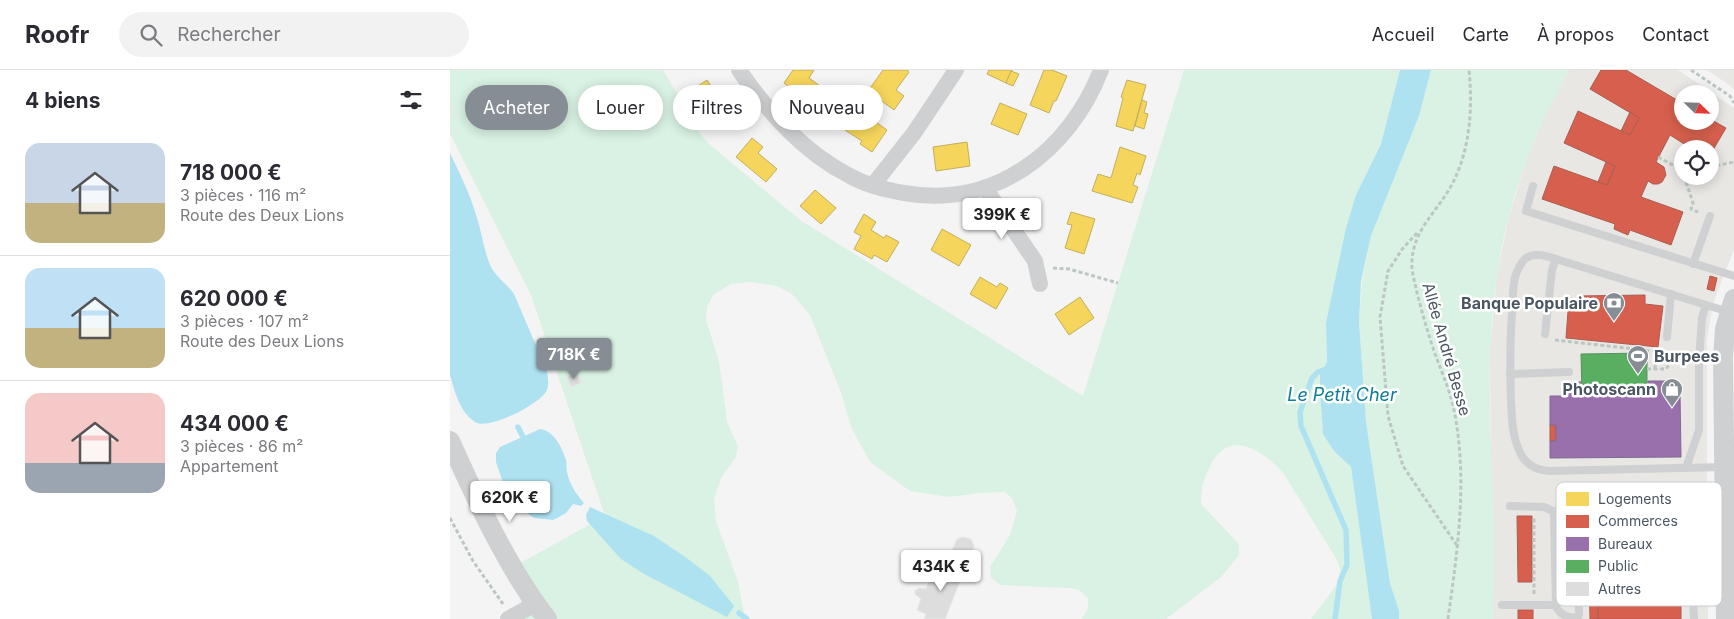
<!DOCTYPE html>
<html lang="fr">
<meta charset="utf-8">
<style>
:root{--surface:#fff;--page:#f2f2f3;--text:#2b2b33;--muted:#7c7c81;--line:#e1e1e2;--accent:#868d94}
body{margin:0;font-family:Inter,sans-serif;background:var(--page);color:var(--text);height:100vh;display:flex;flex-direction:column;font-size:19px;white-space:nowrap}
*{box-sizing:border-box;margin:0}
p{font-size:16px;color:var(--muted)}
.icon{flex:none;width:28px;height:28px;fill:none;stroke:currentColor;stroke-width:2;stroke-linecap:round;stroke-linejoin:round}
.map{position:relative;flex:1;overflow:hidden}
.sheet{display:flex;flex-direction:column;background:var(--surface);width:450px}
.sheet>*{flex:none}
.top-card{position:absolute;left:15px;top:15px;width:475px;height:45px;display:flex;gap:10px}
.needle{width:32px;rotate:113deg}
.tools{position:absolute;left:1224px;top:15px;display:grid;gap:10px}
.tools a{display:grid;place-items:center;width:45px;height:45px;border-radius:50%;background:var(--surface);box-shadow:0 2px 12px #0003;font-size:25px}
.price{position:absolute;translate:-50% -42px;padding:0 11px;border-radius:5px;background:#fff;color:#222;font-size:16px;line-height:32px;filter:drop-shadow(0 1px 2px #0008)}
.price::after{content:'';position:absolute;left:50%;top:30px;width:15px;height:11px;margin-left:-8px;background:inherit;clip-path:polygon(0 0,100% 0,50% 100%)}
.price.active{background:var(--accent);color:#fff}
ul{padding:0;list-style:none}
li{display:flex;align-items:center;gap:15px;height:125px;padding:0 25px}
li+li{border-top:1px solid var(--line)}
li span{display:grid;place-items:center;flex:none;width:140px;height:100px;border-radius:15px;color:#555}
li>.icon{margin-inline-start:auto}
span .icon{width:60px;height:60px;fill:#fffc;stroke-width:1}
li b{font-size:21px}
h2{display:flex;justify-content:space-between;align-items:center;height:60px;padding:0 25px;font-size:21px}
.tag{padding:0 18px;border-radius:22px;background:var(--surface);box-shadow:0 2px 12px #0003;font-size:18px;line-height:45px}
.tag.active{background:var(--accent);color:#fff}
header{display:flex;align-items:center;gap:30px;box-sizing:border-box;height:70px;padding:0 25px;background:var(--surface);border-bottom:1px solid var(--line)}
header strong{font-size:24px}
nav{display:flex;gap:28px;margin-inline-start:auto;font-size:18px}
.search{width:350px;height:45px;background:var(--page);display:flex;align-items:center;gap:12px;box-sizing:border-box;padding:0 18px;border-radius:28px;color:var(--muted);font-size:19px}
main{display:flex;flex:1;min-height:0}
.map>svg:first-child{display:block}
.commercial{fill:#e8e7e3;fill-rule:evenodd}
.green{fill:#d9f2e3}
.water{fill:#aee2f0}
.homes{fill:#f6d55c;stroke:#c2af5e}
.shops{fill:#d6604d;stroke:#ac5d53}
.offices{fill:#9970ab;stroke:#816895}
.public{fill:#5aae61;stroke:#559461}
.lines{fill:none;stroke-linecap:round;stroke-linejoin:round}
.stream{stroke:#aee2f0;stroke-width:5.5}
.building{fill:#ddddde;stroke:#e5e6e7}
.path{stroke:#bcc7c4;stroke-width:3;stroke-dasharray:4 2.5;stroke-linecap:butt}
.service{stroke:#ced0d2;stroke-width:8}
.minor{stroke:#ced0d2;stroke-width:16}
.tertiary{stroke:#ced0d2;stroke-width:20}
.labels{text-anchor:middle;stroke-width:5;stroke-linejoin:round;paint-order:stroke}
.poi-label{font-size:16px;font-weight:bold;fill:#4a5661;stroke:#fff;text-anchor:end}
.street-label{font-size:16px;fill:#4a5661;stroke:#fff}
.water-label{font-size:18px;font-style:italic;fill:#0c7c9b;stroke:#fff}
.key{fill:#fff;stroke:#c9ccd0;stroke-width:1}
.key-label{font-size:14px;fill:#4a5661}
</style>
<header>
<strong>Roofr</strong>
<div class="search"><svg class="icon" aria-label="search" viewBox="0 0 24 24"><circle cx="10" cy="10" r="6"/><path d="M15 15l6 6"/></svg>Rechercher</div>
<nav><a>Accueil</a><a>Carte</a><a>À propos</a><a>Contact</a></nav>
</header>
<main>
<section class="sheet">
<h2>4 biens<svg class="icon" aria-label="filters" viewBox="0 0 24 24"><path d="M4 7h16M4 17h16"/><circle cx="9" cy="7" r="2"/><circle cx="15" cy="17" r="2"/></svg></h2>
<ul>
<li><span style="background:linear-gradient(#c9d6e8 60%,#c2b280 0)"><svg class="icon" aria-label="home" viewBox="0 0 24 24"><path d="M3 11l9-7 9 7M6 9v11h12V9"/></svg></span><div><b>718 000 €</b><p>3 pièces · 116 m²</p><p>Route des Deux Lions</p></div></li>
<li><span style="background:linear-gradient(#bfe0f5 60%,#c2b280 0)"><svg class="icon" aria-label="home" viewBox="0 0 24 24"><path d="M3 11l9-7 9 7M6 9v11h12V9"/></svg></span><div><b>620 000 €</b><p>3 pièces · 107 m²</p><p>Route des Deux Lions</p></div></li>
<li><span style="background:linear-gradient(#f6c9c9 70%,#9aa5b1 0)"><svg class="icon" aria-label="home" viewBox="0 0 24 24"><path d="M3 11l9-7 9 7M6 9v11h12V9"/></svg></span><div><b>434 000 €</b><p>3 pièces · 86 m²</p><p>Appartement</p></div></li>
</ul>
</section>
<div class="map">
<svg width="1284" height="549" viewBox="0 0 1284 549">
<rect width="100%" height="100%" fill="#f4f4f4"/>
<g class="commercial">
<path d="M 1119,0 L 1228,0 L 1284,38 L 1284,179 L 1263,234 L 1257,269 L 1257,412 L 1240,413 L 1240,430 L 1257,430 L 1258,549 L 1043,549 L 1043,442 L 1041,415 L 1040,278 L 1047,205 L 1058,150 L 1077,87 L 1100,34 ZM 1232,24 L 1260,24 L 1260,51 L 1232,51 ZM 1232,79 L 1260,79 L 1260,106 L 1232,106 Z"/>
<path d="M 1257,0 L 1284,0 L 1284,19 L 1275,12 Z"/>
</g>
<g class="green">
<path d="M 0,0 L 213,0 L 252,66 L 259,74 L 350,150 L 633,326 L 734,0 L 950,0 L 931,74 L 906,125 L 876,253 L 877,292 L 870,305 L 870,321 L 873,364 L 884,381 L 901,397 L 922,549 L 861,549 L 889,512 L 890,499 L 887,490 L 834,404 C 811,378 777,357 758,400 C 752,414 751,420 751,434 L 789,474 L 789,485 L 771,507 L 716,549 L 632,549 L 638,538 L 638,528 L 629,520 L 619,518 L 551,515 L 541,508 L 540,497 L 560,465 L 567,441 L 562,428 L 555,422 L 530,423 L 499,427 L 460,421 L 420,392 L 401,357 L 392,325 L 360,245 L 342,224 L 327,216 L 301,212 L 281,214 L 263,225 L 257,237 L 256,250 L 269,291 L 277,352 L 288,376 L 286,387 L 271,408 L 264,430 L 266,451 L 288,512 L 295,549 L 75,549 L 63,497 L 155,446 L 81,225 L 0,64 Z"/>
<path d="M 981,0 L 1119,0 C 1083,64 1057,133 1047,206 C 1035,284 1041,364 1043,443 C 1044,478 1043,514 1043,549 L 949,549 L 949,541 L 940,513 L 916,352 L 909,252 L 912,211 L 921,166 L 969,46 Z"/>
</g>
<g class="water">
<path d="M 950,0 L 981,0 L 969,46 L 921,166 L 911,211 L 909,252 L 916,352 L 940,513 L 949,541 L 949,549 L 922,549 L 901,397 L 884,381 L 873,364 L 870,321 L 870,305 L 877,292 L 876,253 L 896,158 L 906,125 L 931,74 Z"/>
<path d="M 0,83 C 10,104 21,126 27,148 C 32,163 34,182 41,197 C 47,208 57,214 64,224 L 97,301 C 98,308 99,314 97,320 C 91,334 37,361 25,352 C 9,341 5,322 0,305 Z"/>
<path d="M 90,359 C 104,361 112,377 116,390 C 117,394 116,398 117,402 C 119,413 126,424 134,433 L 131,436 L 123,434 L 116,443 L 109,447 L 103,450 L 84,448 L 64,434 L 57,424 L 46,392 L 46,383 L 50,377 Z"/>
<path d="M 140,437 L 204,466 L 238,489 L 260,506 L 284,536 L 277,547 L 194,504 L 171,489 L 137,451 L 136,445 Z"/>
</g>
<g class="homes">
<path d="M 343,0 L 364,0 L 359,8 L 377,21 L 365,38 L 342,22 L 343,20 L 334,13 Z"/>
<path d="M 433,0 L 457,0 L 459,2 L 446,20 L 454,26 L 444,40 L 418,21 Z"/>
<path d="M 539,0 L 562,0 L 556,13 L 537,4 Z"/>
<path d="M 594,0 L 602,0 L 617,6 L 606,31 L 604,31 L 599,43 L 580,35 Z"/>
<path d="M 561,1 L 569,4 L 563,16 L 556,13 Z"/>
<path d="M 257,10 L 273,35 L 256,46 L 240,21 Z"/>
<path d="M 677,10 L 696,15 L 683,61 L 666,56 L 673,28 L 671,27 Z"/>
<path d="M 692,30 L 697,32 L 694,43 L 698,44 L 694,59 L 685,56 Z"/>
<path d="M 550,33 L 577,44 L 568,65 L 541,54 Z"/>
<path d="M 409,40 L 437,60 L 422,82 L 410,74 L 412,71 L 395,60 Z"/>
<path d="M 302,68 L 313,77 L 308,83 L 327,99 L 316,112 L 286,87 Z"/>
<path d="M 517,72 L 520,96 L 486,101 L 483,77 Z"/>
<path d="M 670,77 L 696,86 L 690,105 L 687,103 L 683,115 L 688,117 L 682,133 L 642,121 L 648,104 L 661,108 Z"/>
<path d="M 365,120 L 386,138 L 371,154 L 350,136 Z"/>
<path d="M 621,142 L 645,149 L 634,184 L 615,178 L 622,155 L 617,154 Z"/>
<path d="M 414,144 L 426,152 L 421,160 L 434,168 L 436,165 L 449,172 L 437,192 L 424,185 L 422,189 L 404,179 L 411,166 L 404,162 Z"/>
<path d="M 492,159 L 521,175 L 509,196 L 481,180 Z"/>
<path d="M 530,207 L 547,217 L 550,213 L 558,218 L 546,239 L 520,224 Z"/>
<path d="M 630,227 L 644,248 L 619,265 L 605,244 Z"/>
</g>
<g class="shops">
<path d="M 1151,0 L 1176,0 L 1232,33 L 1232,51 L 1260,51 L 1260,49 L 1276,58 L 1260,85 L 1260,79 L 1242,79 L 1220,65 L 1206,92 L 1214,97 L 1216,105 L 1212,112 L 1208,114 L 1203,114 L 1198,111 L 1191,127 L 1233,142 L 1221,175 L 1180,160 L 1178,165 L 1164,159 L 1165,154 L 1092,129 L 1104,96 L 1157,115 L 1165,96 L 1114,73 L 1128,41 L 1180,65 L 1189,48 L 1140,19 Z"/>
<path d="M 1180,42 L 1189,48 L 1180,65 L 1171,61 Z"/>
<path d="M 1156,92 L 1165,96 L 1157,115 L 1148,112 Z"/>
<path d="M 1260,206 L 1267,208 L 1264,221 L 1257,219 Z"/>
<path d="M 1195,225 L 1195,234 L 1213,236 L 1208,277 L 1116,268 L 1119,228 L 1127,229 L 1128,226 Z"/>
<rect x="1100" y="355" width="6" height="16"/>
<path d="M 1225,445 L 1225,450 L 1229,449 L 1229,477 L 1226,477 L 1226,482 L 1188,482 L 1189,527 L 1227,526 L 1231,530 L 1231,549 L 1148,549 L 1147,446 Z"/>
<path d="M 1067,446 L 1082,446 L 1082,512 L 1068,512 Z"/>
<path d="M 1138,460 L 1147,460 L 1148,549 L 1140,549 Z"/>
<rect x="1068" y="540" width="15" height="9"/>
</g>
<path class="offices" d="M 1198,311 L 1224,311 L 1224,324 L 1230,324 L 1231,387 L 1100,388 L 1100,371 L 1106,371 L 1106,355 L 1100,355 L 1100,326 L 1116,326 L 1115,312 L 1132,312 L 1132,325 L 1197,325 Z"/>
<path class="public" d="M 1197,283 L 1197,325 L 1132,325 L 1131,284 Z"/>
<g class="lines">
<g class="stream">
<path d="M 879,298 L 868,302 L 862,308 L 850,342 L 851,356 L 896,460 L 897,495 L 890,511 L 885,549"/>
<path d="M 68,357 L 75,371"/>
<path d="M 289,543 L 297,549"/>
</g>
</g>
<g class="building">
<path d="M 126,303 L 131,313 L 121,317 L 117,307 Z"/>
<path d="M 513,467 L 521,469 L 524,476 L 516,496 L 499,488 L 507,469 Z"/>
<path d="M 499,488 L 516,496 L 495,549 L 474,549 L 476,544 L 467,540 L 471,529 L 465,524 L 465,521 L 469,518 L 476,519 L 482,505 L 491,509 Z"/>
</g>
<g class="lines">
<g class="path">
<path d="M 1241,0 L 1280,26 L 1284,33"/>
<path d="M 1208,87 L 1232,100"/>
<path d="M 1260,97 L 1284,92"/>
<path d="M 1234,106 L 1243,133 L 1241,139 L 1248,142"/>
<path d="M 967,163 L 953,178 L 938,201 L 930,247 L 938,346 L 953,396 L 1008,477"/>
<path d="M 603,198 L 619,199 L 668,213"/>
<path d="M 1105,270 L 1237,285"/>
<path d="M 1197,299 L 1216,299 L 1219,295 L 1223,283"/>
<path d="M 1205,299 L 1206,281"/>
<path d="M 0,448 L 23,491 L 53,534"/>
<path d="M 1233,492 L 1233,448"/>
<path d="M 1084,524 L 1084,448"/>
<path d="M 998,549 C 1008,477 1019,403 1002,331 C 997,313 989,296 983,278 C 977,260 972,242 967,223 C 965,212 961,201 962,190 C 964,160 986,142 1000,118 C 1020,83 1023,39 1019,0"/>
</g>
<g class="service">
<path d="M 1083,116 L 1076,141 L 1284,206"/>
<path d="M 1243,194 L 1260,146"/>
<path d="M 1095,264 L 1102,200 L 1106,189"/>
<path d="M 1217,267 L 1221,224"/>
<path d="M 1060,304 L 1119,302"/>
<path d="M 1274,397 L 1099,401 C 1085,400 1074,393 1069,380 C 1062,365 1062,348 1061,331 C 1060,302 1060,272 1062,243 C 1063,230 1062,216 1066,204 C 1068,199 1071,192 1076,188 C 1085,182 1096,186 1106,189 L 1279,242"/>
<path d="M 1236,398 L 1249,360 L 1249,291 L 1252,248 L 1256,235"/>
<path d="M 1060,436 L 1094,437 L 1105,442"/>
<path d="M 1105,470 L 1124,477 L 1127,480 L 1129,544 L 1128,547 C 1118,549 1111,545 1106,537 L 1104,443 L 1106,441 L 1274,437"/>
<path d="M 1197,503 L 1239,503 L 1242,505 L 1244,549"/>
<path d="M 1244,517 L 1275,516"/>
<path d="M 1052,535 L 1105,535"/>
</g>
<g class="minor">
<path d="M 289,0 C 318,42 353,82 400,106 C 416,115 436,120 454,123 C 544,139 619,82 651,0"/>
<path d="M 423,115 L 464,63 L 506,0"/>
<path d="M 535,118 L 585,191 L 590,214"/>
<path d="M 58,549 L 85,534"/>
</g>
<g class="tertiary">
<path d="M 0,371 C 26,429 58,499 97,549"/>
<path d="M 1276,549 L 1273,289 L 1275,259 L 1284,229"/>
</g>
</g>
<defs>
<g id="bank-pin" transform="scale(1.125)"><path d="M0 17L-7.5 6A9.5 9.5 0 1 1 7.5 6Z" fill="#868d94" stroke="#fff"/><path d="M-6-4H6V4H-6ZM0-2.3a2.3 2.3 0 1 0 0 4.6a2.3 2.3 0 1 0 0-4.6Z" fill="#fff"/></g>
<g id="stadium-pin" transform="scale(1.125)"><path d="M0 17L-7.5 6A9.5 9.5 0 1 1 7.5 6Z" fill="#868d94" stroke="#fff"/><path d="M0-5a6.5 5 0 1 0 0 10a6.5 5 0 1 0 0-10ZM-3.5-1.8h7v3.6h-7Z" fill="#fff"/></g>
<g id="shop-pin" transform="scale(1.125)"><path d="M0 17L-7.5 6A9.5 9.5 0 1 1 7.5 6Z" fill="#868d94" stroke="#fff"/><path d="M-5-2.5h2.3a2.7 3.5 0 0 1 5.4 0H5L5.5 6h-11ZM-1.5-2.5h3a1.5 2.3 0 0 0-3 0Z" fill="#fff"/></g>
</defs>
<g fill-rule="evenodd">
<use href="#bank-pin" x="1164" y="233"/>
<use href="#stadium-pin" x="1188" y="286"/>
<use href="#shop-pin" x="1222" y="319"/>
</g>
<g class="labels">
<g class="poi-label">
<text x="1148" y="239">Banque Populaire</text>
<text x="1204" y="292" text-anchor="start">Burpees</text>
<text x="1206" y="325">Photoscann</text>
</g>
<g class="street-label">
<text transform="translate(997 279) rotate(74)" y="6">Allée André Besse</text>
</g>
<g class="water-label">
<text x="892" y="331">Le Petit Cher</text>
</g>
</g>
<rect x="1106" y="412" width="166" height="124" rx="8" class="key"/>
<rect x="1116" y="422" width="23" height="14" fill="#f6d55c"/>
<rect x="1116" y="445" width="23" height="13" fill="#d6604d"/>
<rect x="1116" y="467" width="23" height="14" fill="#9970ab"/>
<rect x="1116" y="490" width="23" height="13" fill="#5aae61"/>
<rect x="1116" y="512" width="23" height="14" fill="#ddddde"/>
<g class="key-label">
<text x="1148" y="434">Logements</text>
<text x="1148" y="456">Commerces</text>
<text x="1148" y="479">Bureaux</text>
<text x="1148" y="501">Public</text>
<text x="1148" y="524">Autres</text>
</g>
</svg>
<div class="tools">
<a><svg class="needle" viewBox="-14 -14 28 28"><path d="M0-13l5 13h-10z" fill="#e53935"/><path d="M0 13l5-13h-10z" fill="#7c7c81"/></svg></a>
<a><svg class="icon" aria-label="locate" viewBox="0 0 24 24"><circle cx="12" cy="12" r="6"/><path d="M12 2v4M12 18v4M2 12h4M18 12h4"/></svg></a>
</div>
<b class="price" style="left:552px;top:170px">399K €</b>
<b class="price active" style="left:124px;top:310px">718K €</b>
<b class="price" style="left:60px;top:453px">620K €</b>
<b class="price" style="left:491px;top:522px">434K €</b>
<div class="top-card">
<a class="tag active">Acheter</a>
<a class="tag">Louer</a>
<a class="tag">Filtres</a>
<a class="tag">Nouveau</a>
</div>
</div>
</main>
